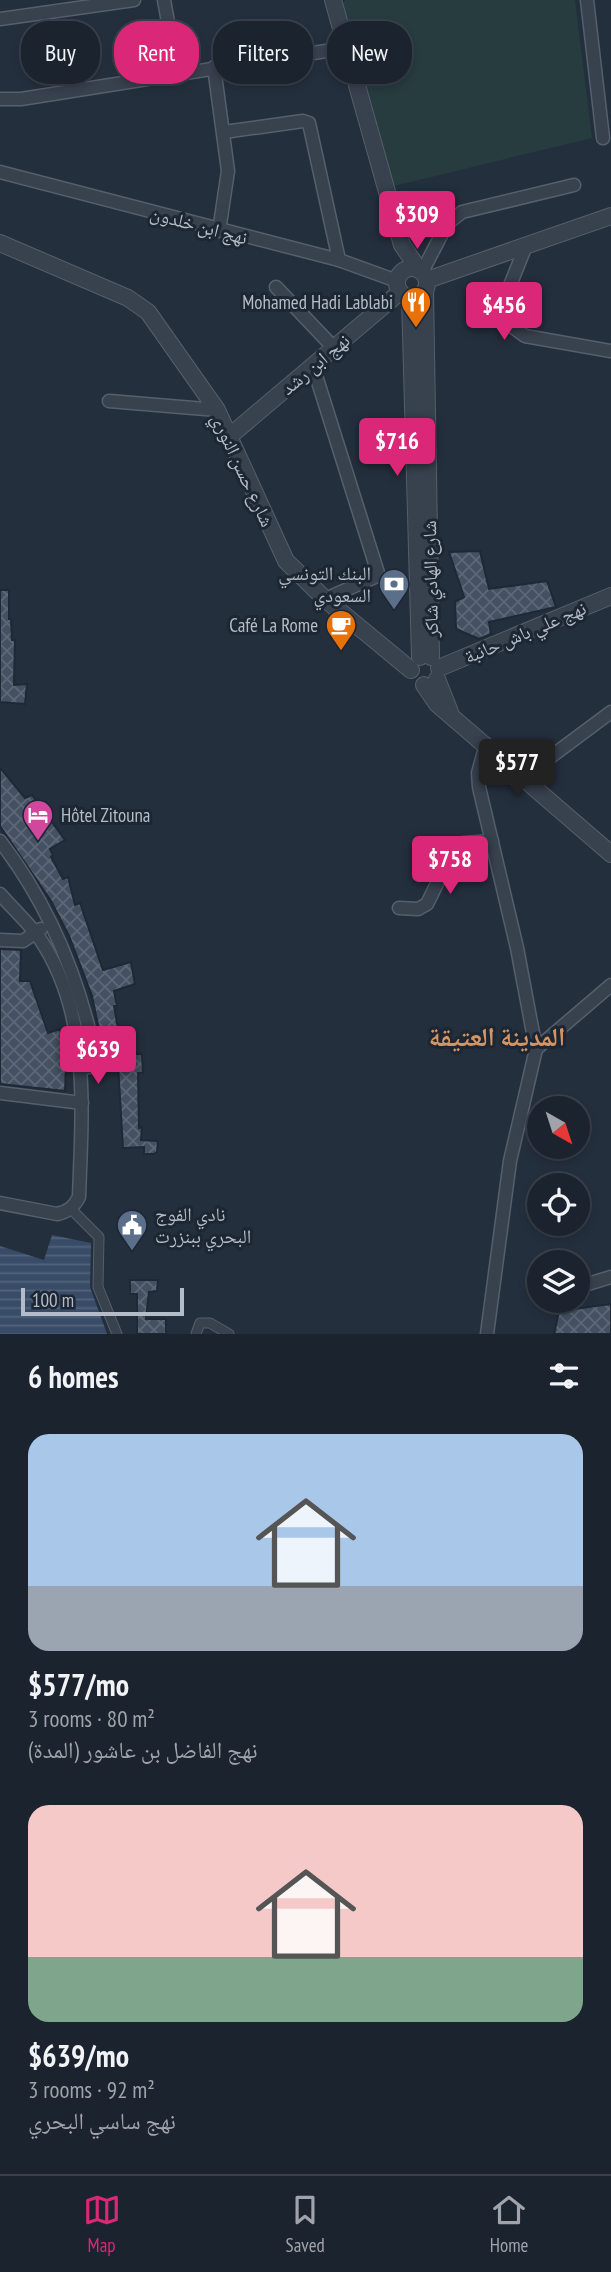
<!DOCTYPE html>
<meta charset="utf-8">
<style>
:root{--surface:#1b232e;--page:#282f3a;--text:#f1f3f6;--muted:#a0a4aa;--line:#39404a;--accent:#db2777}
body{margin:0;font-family:"PT Sans Narrow","Noto Naskh Arabic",sans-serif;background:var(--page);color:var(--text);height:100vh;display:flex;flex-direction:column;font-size:26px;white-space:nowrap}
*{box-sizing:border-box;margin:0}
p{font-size:23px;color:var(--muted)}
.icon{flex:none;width:38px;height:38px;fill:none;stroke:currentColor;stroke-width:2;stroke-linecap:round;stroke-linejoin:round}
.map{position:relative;height:1334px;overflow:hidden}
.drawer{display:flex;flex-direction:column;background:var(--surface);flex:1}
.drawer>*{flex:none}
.top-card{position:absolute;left:21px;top:21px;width:570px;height:63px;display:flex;gap:14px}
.needle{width:46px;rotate:141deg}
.tools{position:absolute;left:527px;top:1096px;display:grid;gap:14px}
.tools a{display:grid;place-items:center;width:63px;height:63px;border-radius:50%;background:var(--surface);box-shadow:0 4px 10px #0003,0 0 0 2px var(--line);font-size:35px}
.scale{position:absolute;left:21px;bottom:18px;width:163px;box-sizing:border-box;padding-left:7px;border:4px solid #b4bcc9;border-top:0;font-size:19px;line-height:24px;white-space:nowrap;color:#b4bcc9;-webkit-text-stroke:5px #1d2633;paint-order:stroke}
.price{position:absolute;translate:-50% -60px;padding:0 16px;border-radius:7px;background:var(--accent);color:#fff;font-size:23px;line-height:46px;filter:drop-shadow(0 2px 4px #0008)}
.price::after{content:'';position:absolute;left:50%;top:42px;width:21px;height:16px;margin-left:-10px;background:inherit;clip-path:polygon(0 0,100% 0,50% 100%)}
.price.active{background:#222;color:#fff}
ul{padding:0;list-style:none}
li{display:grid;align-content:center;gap:14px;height:371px;padding:0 28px}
li span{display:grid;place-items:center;height:217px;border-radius:21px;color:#555}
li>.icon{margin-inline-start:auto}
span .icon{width:126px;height:126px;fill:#fffc;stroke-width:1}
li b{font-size:30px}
h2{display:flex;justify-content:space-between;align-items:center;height:84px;padding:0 28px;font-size:30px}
.tag{padding:0 24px;border-radius:28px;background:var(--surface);box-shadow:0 4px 10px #0003,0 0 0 2px var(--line);font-size:24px;line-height:63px}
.tag.active{background:var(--accent);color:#fff}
.menu{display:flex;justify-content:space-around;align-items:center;height:98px;border-top:2px solid var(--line);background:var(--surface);font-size:19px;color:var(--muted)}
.menu a{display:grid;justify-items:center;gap:4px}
.menu .active{color:var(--accent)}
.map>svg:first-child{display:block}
.park{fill:#263c3f}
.water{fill:url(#water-rules)}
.building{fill:url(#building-cross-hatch);stroke:#1f2835;stroke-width:2}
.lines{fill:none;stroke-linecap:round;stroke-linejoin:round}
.pedestrian-casing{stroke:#565f6c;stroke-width:11}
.minor-casing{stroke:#565f6c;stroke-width:15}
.tertiary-casing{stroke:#565f6c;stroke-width:18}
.pedestrian{stroke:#38414e;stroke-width:9}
.minor{stroke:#38414e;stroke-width:12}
.tertiary{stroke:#38414e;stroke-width:16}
.labels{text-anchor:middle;stroke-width:6;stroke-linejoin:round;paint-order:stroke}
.street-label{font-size:19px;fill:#b4bcc9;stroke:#1d2633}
.poi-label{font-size:19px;fill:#b4bcc9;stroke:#1d2633;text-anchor:end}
.district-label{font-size:26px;font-weight:bold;fill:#d59563;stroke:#1d2633}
</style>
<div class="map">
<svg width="611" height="1334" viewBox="0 0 611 1334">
<defs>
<pattern id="water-rules" width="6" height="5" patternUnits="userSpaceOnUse" patternTransform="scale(1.75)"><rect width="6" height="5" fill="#394c67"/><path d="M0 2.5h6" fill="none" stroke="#53647b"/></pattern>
<pattern id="building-cross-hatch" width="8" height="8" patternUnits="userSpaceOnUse" patternTransform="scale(1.75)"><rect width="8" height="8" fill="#455162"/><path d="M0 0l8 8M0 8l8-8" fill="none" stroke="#5d6877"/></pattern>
</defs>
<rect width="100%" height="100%" fill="#242f3e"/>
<path class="park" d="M 345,0 L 575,0 L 592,138 L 394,186 L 361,74 L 369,60 L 362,40 L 352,34 L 343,4 Z"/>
<path class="water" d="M 52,1235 L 91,1243 L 90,1287 L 107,1334 L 0,1334 L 0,1246 L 44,1260 Z"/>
<g class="building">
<path d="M 480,551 L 489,589 L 547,581 L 556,607 L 489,622 L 491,634 L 479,639 L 456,629 L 455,602 L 464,597 L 449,552 Z"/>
<path d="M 0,590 L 9,590 L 9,619 L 11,619 L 12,640 L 15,640 L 14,685 L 27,684 L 25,704 L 0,702 Z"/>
<path d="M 0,768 L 25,798 L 32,795 L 65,840 L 50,849 L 53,855 L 51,857 L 63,879 L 68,877 L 75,905 L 80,903 L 103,970 L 131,962 L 135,984 L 114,991 L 117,1006 L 114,1006 L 118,1028 L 129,1026 L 136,1054 L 142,1054 L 143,1073 L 138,1073 L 139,1128 L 142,1127 L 141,1140 L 158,1141 L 157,1152 L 154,1154 L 144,1154 L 144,1147 L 123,1148 L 118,1065 L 107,1068 L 92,996 L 69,936 L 51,901 L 0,826 Z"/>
<path d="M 0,949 L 21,950 L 20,981 L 30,981 L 48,1033 L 60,1029 L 66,1064 L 65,1091 L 0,1084 Z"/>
<path d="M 130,1280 L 158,1280 L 157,1291 L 149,1292 L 146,1319 L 166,1319 L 166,1334 L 137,1334 L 137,1294 L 130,1294 Z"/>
<path d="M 611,1304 L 611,1334 L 554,1334 L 559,1311 Z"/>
</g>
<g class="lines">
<g class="pedestrian-casing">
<g id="pedestrian">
<path d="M 70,1208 L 99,1237 L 98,1287 L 117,1334"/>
<path d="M 196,1334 L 200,1323 L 210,1323 L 229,1334"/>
</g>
</g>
<g class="minor-casing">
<g id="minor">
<path d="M 164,0 L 177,72"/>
<path d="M 587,0 L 603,138"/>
<path d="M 0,19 L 134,0"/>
<path d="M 214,67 L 228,171 L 219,231"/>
<path d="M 0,99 L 21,99 L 345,48"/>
<path d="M 224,132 L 303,121 L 309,123 L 339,260"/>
<path d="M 0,172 L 339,260 L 397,281"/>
<path d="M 525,248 L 505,298 L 506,314 L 514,328 L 525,336 L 611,351"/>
<path d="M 422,272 L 447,224 L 462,212 L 574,185"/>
<path d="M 276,287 L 334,348"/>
<path d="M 313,366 L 378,573 L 375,577 L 325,599"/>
<path d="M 109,401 L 217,410"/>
<path d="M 486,744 L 478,773 L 479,787 L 517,948 L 536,1049 L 510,1161 L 487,1334"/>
<path d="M 521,779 L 611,712"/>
<path d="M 0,841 C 51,907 81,983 97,1065 L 81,1069"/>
<path d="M 0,894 C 13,909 29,923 40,939 C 91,1015 82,1110 79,1197 C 74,1207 68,1212 57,1214 L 0,1203"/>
<path d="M 399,908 L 418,909 L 427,904 L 453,851 L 464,843 L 492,841"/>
<path d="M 0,940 L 23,941 L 41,929"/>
<path d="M 536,1049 L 611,985"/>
<path d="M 0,1093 L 82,1103"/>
<path d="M 578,1287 L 611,1277"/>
</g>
</g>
<g class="tertiary-casing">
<g id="tertiary">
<path d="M 333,0 L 402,245 L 420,271"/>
<path d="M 0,243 L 128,298 L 148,312 L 217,410 L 286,561 L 325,599 L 411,670"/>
<circle cx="412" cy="283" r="15"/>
<path d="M 427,280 L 611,216"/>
<path d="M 425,291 L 431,657"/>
<path d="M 410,298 L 420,657"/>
<path d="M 231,435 L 400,292"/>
<path d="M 439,668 L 611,596"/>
<path d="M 437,679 L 450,712"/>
<path d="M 424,685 L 437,704 L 611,854"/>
</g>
</g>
<use href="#pedestrian" class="pedestrian"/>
<use href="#minor" class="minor"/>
<use href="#tertiary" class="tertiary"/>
</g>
<defs>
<g id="restaurant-pin" transform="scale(1.575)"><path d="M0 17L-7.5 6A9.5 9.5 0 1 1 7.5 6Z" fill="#e8710a" stroke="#1d2633"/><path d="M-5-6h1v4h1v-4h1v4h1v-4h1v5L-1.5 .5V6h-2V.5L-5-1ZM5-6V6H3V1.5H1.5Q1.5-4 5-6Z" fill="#fff"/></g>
<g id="bank-pin" transform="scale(1.575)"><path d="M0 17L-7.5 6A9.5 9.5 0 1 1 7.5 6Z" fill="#5c6f8a" stroke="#1d2633"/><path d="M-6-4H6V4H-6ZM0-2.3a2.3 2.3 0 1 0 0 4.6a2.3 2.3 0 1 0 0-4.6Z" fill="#fff"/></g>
<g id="cafe-pin" transform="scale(1.575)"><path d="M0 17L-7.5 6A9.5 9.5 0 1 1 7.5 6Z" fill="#e8710a" stroke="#1d2633"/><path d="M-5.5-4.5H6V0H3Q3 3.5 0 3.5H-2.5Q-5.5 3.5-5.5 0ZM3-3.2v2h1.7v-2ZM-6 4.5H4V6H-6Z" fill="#fff"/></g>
<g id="hotel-pin" transform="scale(1.575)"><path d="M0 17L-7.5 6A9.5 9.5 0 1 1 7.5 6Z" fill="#d1479c" stroke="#1d2633"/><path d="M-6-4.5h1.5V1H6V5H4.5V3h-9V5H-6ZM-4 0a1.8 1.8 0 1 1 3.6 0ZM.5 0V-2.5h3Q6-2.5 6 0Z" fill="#fff"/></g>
<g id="civic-pin" transform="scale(1.575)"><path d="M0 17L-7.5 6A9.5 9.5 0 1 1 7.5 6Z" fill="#5c6f8a" stroke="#1d2633"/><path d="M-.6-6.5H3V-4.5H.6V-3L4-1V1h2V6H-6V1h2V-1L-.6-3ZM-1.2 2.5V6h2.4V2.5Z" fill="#fff"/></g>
</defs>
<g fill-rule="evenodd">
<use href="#restaurant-pin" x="416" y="302"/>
<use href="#bank-pin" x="394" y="584"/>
<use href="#cafe-pin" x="341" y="625"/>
<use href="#hotel-pin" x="38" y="815"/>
<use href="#civic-pin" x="132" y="1225"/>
</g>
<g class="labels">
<g class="street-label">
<text transform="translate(199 225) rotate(15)" y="7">نهج ابن خلدون</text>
<text transform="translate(315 364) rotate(-40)" y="7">نهج ابن رشد</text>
<text transform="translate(243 470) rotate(65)" y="7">شارع حسن النوري</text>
<text transform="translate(430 579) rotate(-91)" y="7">شارع الهادي شاكر</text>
<text transform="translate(525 632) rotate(-23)" y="7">نهج علي باش حانبة</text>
</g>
<g class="poi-label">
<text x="393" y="309">Mohamed Hadi Lablabi</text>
<text x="371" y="580">البنك التونسي<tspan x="371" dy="22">السعودي</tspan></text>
<text x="318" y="632">Café La Rome</text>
<text x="61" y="822" text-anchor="start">Hôtel Zitouna</text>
<text x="155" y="1221" text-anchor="start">نادي الفوج<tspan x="155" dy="22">البحري ببنزرت</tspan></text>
</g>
<g class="district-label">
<text x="497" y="1046">المدينة العتيقة</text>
</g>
</g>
</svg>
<div class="tools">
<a><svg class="needle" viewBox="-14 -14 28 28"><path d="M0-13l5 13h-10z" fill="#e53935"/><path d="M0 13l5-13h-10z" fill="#a0a4aa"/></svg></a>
<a><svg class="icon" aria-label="locate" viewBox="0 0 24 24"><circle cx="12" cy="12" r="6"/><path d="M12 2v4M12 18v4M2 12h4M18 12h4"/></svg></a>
<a><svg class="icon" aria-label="layers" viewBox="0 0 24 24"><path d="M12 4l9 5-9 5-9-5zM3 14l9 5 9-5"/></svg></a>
</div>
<div class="scale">100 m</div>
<b class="price" style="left:417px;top:251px">$309</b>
<b class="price" style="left:504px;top:342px">$456</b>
<b class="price" style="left:397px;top:478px">$716</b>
<b class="price active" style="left:517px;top:799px">$577</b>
<b class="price" style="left:450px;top:896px">$758</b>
<b class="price" style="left:98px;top:1086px">$639</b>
<div class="top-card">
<a class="tag">Buy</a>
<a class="tag active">Rent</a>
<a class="tag">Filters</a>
<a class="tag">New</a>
</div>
</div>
<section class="drawer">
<h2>6 homes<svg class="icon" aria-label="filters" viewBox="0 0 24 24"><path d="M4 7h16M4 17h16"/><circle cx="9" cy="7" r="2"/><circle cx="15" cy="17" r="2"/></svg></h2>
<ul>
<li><span style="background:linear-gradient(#a9c7e8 70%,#9aa5b1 0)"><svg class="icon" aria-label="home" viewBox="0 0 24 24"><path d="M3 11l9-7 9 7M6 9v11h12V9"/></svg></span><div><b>$577/mo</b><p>3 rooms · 80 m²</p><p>نهج الفاضل بن عاشور (المدة)</p></div></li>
<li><span style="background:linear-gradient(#f6c9c9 70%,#7fa58c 0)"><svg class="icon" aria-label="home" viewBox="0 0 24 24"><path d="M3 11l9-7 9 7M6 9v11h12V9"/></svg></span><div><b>$639/mo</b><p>3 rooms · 92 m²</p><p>نهج ساسي البحري</p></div></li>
</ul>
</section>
<nav class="menu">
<a class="active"><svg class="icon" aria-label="map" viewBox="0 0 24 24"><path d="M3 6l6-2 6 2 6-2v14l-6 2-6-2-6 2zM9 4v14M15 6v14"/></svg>Map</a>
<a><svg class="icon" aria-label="saved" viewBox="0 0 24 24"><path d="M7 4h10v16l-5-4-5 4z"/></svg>Saved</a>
<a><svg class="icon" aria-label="home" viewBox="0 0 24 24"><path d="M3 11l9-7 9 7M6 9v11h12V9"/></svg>Home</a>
</nav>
